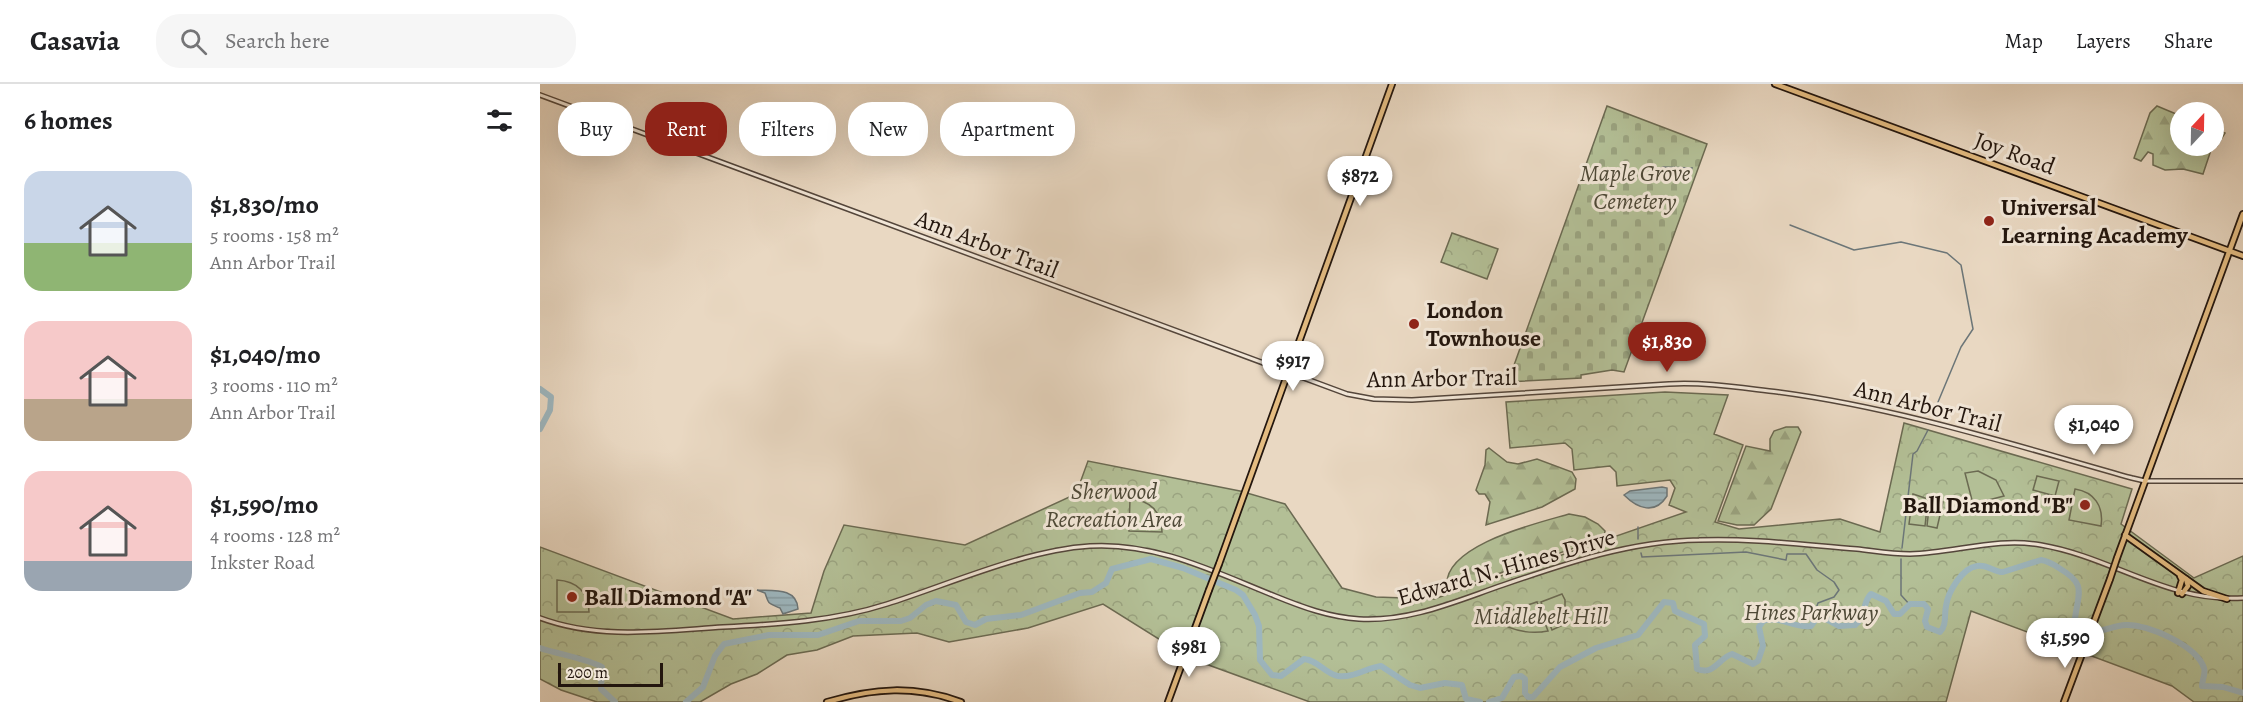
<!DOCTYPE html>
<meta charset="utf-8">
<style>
:root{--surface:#fff;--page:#f6f6f6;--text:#202124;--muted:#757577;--line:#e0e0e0;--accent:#8f2418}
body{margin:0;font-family:Alegreya,serif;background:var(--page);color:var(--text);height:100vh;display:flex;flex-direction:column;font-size:22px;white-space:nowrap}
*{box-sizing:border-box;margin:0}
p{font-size:20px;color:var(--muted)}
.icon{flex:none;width:33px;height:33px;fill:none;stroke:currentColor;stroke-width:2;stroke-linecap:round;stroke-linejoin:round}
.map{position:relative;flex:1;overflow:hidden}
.details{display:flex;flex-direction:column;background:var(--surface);width:540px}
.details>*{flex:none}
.hud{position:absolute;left:18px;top:18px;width:570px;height:54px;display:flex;gap:12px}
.needle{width:39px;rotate:22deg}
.buttons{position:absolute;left:1630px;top:18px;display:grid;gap:12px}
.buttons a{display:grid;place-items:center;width:54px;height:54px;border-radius:50%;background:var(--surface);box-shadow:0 6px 24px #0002;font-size:30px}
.scale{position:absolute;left:18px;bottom:15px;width:105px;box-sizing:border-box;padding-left:6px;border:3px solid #23160e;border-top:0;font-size:16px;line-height:21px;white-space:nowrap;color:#23160e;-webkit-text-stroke:4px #f1e6d7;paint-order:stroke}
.price{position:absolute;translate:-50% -51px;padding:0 14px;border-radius:21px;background:#fff;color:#222;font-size:20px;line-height:39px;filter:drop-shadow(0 2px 3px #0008)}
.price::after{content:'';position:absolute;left:50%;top:36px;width:18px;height:14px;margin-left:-9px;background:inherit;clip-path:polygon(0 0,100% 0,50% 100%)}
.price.active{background:var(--accent);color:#fff}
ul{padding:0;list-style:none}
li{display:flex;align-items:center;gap:18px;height:150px;padding:0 24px}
li span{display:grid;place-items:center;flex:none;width:168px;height:120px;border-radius:18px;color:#555}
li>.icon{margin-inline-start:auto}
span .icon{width:72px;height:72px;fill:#fffc;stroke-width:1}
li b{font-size:26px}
h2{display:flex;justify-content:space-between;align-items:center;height:72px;padding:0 24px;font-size:26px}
.tag{padding:0 21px;border-radius:24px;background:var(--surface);box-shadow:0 6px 24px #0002;font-size:21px;line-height:54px}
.tag.active{background:var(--accent);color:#fff}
header{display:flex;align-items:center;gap:36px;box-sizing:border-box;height:84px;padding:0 30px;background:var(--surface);border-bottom:2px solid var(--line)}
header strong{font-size:28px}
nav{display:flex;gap:33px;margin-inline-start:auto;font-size:21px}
.search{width:420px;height:54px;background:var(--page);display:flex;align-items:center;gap:15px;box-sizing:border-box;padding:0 21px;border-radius:24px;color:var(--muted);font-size:22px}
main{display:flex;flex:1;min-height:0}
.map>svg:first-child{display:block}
.forest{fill:url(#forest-firs);stroke:#6b6a52;stroke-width:1.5}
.cemetery{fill:url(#cemetery-stones);stroke:#6b6a52;stroke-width:1.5}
.park{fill:url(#park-crowns);stroke:#6b6a52;stroke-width:1.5}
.garden{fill:#b3bf96;stroke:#6b6a52;stroke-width:1.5}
.water{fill:url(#water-rules);stroke:#6c7678;stroke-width:1.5}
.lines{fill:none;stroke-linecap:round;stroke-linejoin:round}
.stream{stroke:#6c7678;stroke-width:1.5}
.river{stroke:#9db6be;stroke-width:6}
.minor-casing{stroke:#54463b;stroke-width:6}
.major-casing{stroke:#23160e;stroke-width:8}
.minor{stroke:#f1e6d7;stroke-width:3}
.major{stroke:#e4bc81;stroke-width:4.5}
.major-bridge-casing{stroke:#23160e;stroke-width:8;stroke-linecap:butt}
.major-bridge{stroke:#e4bc81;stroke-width:4.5}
.poi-dot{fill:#8f2418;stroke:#f1e6d7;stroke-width:2}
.labels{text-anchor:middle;stroke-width:6;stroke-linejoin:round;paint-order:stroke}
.street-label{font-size:24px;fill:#23160e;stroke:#f1e6d7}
.park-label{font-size:24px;font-style:italic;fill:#4e4937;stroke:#f1e6d7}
.poi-label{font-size:24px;font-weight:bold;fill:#23160e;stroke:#f1e6d7;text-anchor:start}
</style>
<header>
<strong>Casavia</strong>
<div class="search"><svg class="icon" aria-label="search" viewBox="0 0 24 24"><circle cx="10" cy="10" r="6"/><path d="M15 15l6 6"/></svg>Search here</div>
<nav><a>Map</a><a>Layers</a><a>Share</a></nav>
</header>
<main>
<section class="details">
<h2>6 homes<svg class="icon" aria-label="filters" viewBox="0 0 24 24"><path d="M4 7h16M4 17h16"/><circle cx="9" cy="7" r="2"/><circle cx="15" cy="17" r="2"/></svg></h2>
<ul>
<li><span style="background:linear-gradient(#c9d6e8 60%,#8fb573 0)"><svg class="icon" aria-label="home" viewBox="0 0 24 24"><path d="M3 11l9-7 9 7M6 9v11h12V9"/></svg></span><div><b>$1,830/mo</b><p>5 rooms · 158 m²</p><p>Ann Arbor Trail</p></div></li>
<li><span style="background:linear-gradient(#f6c9c9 65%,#b9a48a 0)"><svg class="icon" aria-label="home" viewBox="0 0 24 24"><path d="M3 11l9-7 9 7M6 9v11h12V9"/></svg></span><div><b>$1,040/mo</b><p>3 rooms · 110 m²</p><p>Ann Arbor Trail</p></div></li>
<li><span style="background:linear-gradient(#f6c9c9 75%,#9aa5b1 0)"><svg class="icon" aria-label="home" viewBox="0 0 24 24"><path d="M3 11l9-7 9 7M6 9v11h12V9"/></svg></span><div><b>$1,590/mo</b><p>4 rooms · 128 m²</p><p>Inkster Road</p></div></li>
</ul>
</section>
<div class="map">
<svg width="1703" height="618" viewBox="0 0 1703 618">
<defs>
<pattern id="forest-firs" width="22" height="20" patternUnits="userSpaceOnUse" patternTransform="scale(1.5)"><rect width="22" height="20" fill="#b3bf96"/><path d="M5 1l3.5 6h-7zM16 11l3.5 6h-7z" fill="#9aa380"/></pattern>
<pattern id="cemetery-stones" width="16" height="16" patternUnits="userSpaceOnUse" patternTransform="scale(1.5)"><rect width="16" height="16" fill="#b3bf96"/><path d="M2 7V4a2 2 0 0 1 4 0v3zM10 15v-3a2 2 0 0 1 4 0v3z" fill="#9aa380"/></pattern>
<pattern id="park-crowns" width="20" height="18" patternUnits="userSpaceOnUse" patternTransform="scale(1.5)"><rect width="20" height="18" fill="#b3bf96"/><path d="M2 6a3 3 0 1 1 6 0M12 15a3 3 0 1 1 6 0" fill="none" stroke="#9aa380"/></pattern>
<pattern id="water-rules" width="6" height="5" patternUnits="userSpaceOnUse" patternTransform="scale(1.5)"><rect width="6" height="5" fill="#9db6be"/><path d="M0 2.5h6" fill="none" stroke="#879ca2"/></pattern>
</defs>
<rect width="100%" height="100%" fill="#e9d8c2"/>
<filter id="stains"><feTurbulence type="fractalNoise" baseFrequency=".00333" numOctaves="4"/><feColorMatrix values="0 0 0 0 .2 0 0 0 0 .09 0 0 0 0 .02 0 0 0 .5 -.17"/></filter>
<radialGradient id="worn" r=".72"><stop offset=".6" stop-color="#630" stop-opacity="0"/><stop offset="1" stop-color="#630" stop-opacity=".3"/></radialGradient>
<g class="forest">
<path d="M 1617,22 L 1641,32 L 1641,62 L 1674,62 L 1674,44 L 1685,49 L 1677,62 L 1671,66 L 1663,90 L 1643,85 L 1625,86 L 1613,81 L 1613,70 L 1608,68 L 1601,77 L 1594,74 L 1610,29 Z"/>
<path d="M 1246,343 L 1258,343 L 1261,348 L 1231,425 L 1214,441 L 1197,441 L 1178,437 L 1206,362 L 1230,367 L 1230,355 L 1234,347 Z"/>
<path d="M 949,364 L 967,378 L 978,380 L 997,375 L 1032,388 L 1036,395 L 1035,405 L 1002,423 L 946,441 L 950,418 L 945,410 L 939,410 L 936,406 L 945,381 L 946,366 Z"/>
<path d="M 1029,430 L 1045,433 L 1058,440 L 1065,447 L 1064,454 L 916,504 L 907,503 C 902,461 998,439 1029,430 Z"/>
</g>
<path class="cemetery" d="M 1067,22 L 1167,60 L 1084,288 L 1072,286 L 1041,291 L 1041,294 L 968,298 Z"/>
<g class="park">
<path d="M 912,149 L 958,165 L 947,195 L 901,178 Z"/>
<path d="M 1125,308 L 1188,311 L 1174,350 L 1203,361 L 1175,438 L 1199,445 L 1300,435 L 1340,448 L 1364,339 L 1592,405 L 1581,440 L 1654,494 L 1703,472 L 1703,618 L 1654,618 L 1632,602 L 1431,527 L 1406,618 L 770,618 L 652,575 L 654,570 L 638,567 L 563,520 L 488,544 L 409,558 L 377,549 L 313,552 L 277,566 L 247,571 L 217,590 L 191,600 L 160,618 L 57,618 L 21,606 L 0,595 L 0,463 L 193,535 L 271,529 L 284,487 L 304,441 L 425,461 L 536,410 L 548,377 L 700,407 L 745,420 L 802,504 L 836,513 L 894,515 L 1146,428 L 1129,421 L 1135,404 L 1130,396 L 1077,402 L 1076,388 L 1070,382 L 1034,386 L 1032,365 L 1025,359 L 970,364 L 966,318 Z"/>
</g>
<g class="garden">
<path d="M 1438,387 L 1456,396 L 1464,412 L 1433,420 L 1425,389 Z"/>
<path d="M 1497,392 L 1519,397 L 1515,412 L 1493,406 Z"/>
<path d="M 1535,405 C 1554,408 1564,422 1561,442 L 1529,436 Z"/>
<path d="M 1373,410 L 1388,415 L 1385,442 L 1369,440 Z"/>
<path d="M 1393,414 L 1403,418 L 1397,444 L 1387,442 L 1390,415 Z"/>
<path d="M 590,415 C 610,416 622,428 622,448 L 589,447 Z"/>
<path d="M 17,496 C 37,497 49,509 49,528 L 17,528 Z"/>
<path d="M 1022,510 L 1025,516 L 1025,540 L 1012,546 L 1001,518 Z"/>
<path d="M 997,518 L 1008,547 C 987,551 967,545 950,533 Z"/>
</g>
<g class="water">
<path d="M 1123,83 L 1152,84 L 1146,97 L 1120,89 L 1118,86 Z"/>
<path d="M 1122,403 L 1127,404 L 1127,412 C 1115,431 1098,425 1084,411 L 1090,407 Z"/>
<path d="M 217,506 C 232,507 257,503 258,525 L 243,530 L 240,524 C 228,519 229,521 225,509 Z"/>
</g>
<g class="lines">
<g class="stream">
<path d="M 1250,141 L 1314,166 L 1361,158 L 1407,169 L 1421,181 L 1433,245 L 1421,263 L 1393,330"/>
<path d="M 1098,443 L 1098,455"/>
<path d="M 1362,464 L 1373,370 L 1377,367 L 1388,346"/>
<path d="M 1101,469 L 1102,473 L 1206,468 L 1246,476 L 1247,470 L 1266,470 L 1277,486 L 1294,498 L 1299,506 L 1294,513 L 1278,519 L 1275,527 L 1276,533"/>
<path d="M 1361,475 L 1361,511 L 1370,521"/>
</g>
<g class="river">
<path d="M 0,305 L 11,313 L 10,326 L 0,345"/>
<path d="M 0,564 C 18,570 48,575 62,583 L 61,605 L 75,618"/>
<path d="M 146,618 L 163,603 L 175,572 L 184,560 L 229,551 L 278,551 L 319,537 L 361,537 L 370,534 L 386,521 L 396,517 L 416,521 L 426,538 L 435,541 L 446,535 L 481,531 L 540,509 L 552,508 L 566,499 L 572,485 L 611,475 L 643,484 L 696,506 L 703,511 L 715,531 L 719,542 L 720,576 L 732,591 L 741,592 L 764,575 C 778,576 785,590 798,592 C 814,594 826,584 841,582 L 870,601 L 880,604 L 905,599 L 922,601 L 926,615 L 940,618"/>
<path d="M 949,618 L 962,614 L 974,593 L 981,592 L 985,595 L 985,609 L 988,613 L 993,613 L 1020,583 L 1056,564 L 1098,551 L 1124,518 L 1133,519 L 1135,527 L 1164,540 L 1165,552 L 1155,561 L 1157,585 C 1174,592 1179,574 1192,570 L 1213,580 L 1218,577 L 1223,562 L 1219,543 L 1223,537 C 1240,531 1255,545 1271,542 L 1279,531 L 1299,542 L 1315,541 C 1327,532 1322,518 1331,510 L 1346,517 L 1354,530 L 1360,530 L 1370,520 L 1384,520 L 1388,525 L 1385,537 L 1387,543 L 1400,548 C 1407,541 1404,531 1406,522 C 1408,508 1422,484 1437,482 C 1447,480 1454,488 1463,488 L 1501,476 C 1508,477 1513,480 1519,484 C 1546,500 1539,507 1535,534 L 1541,544 C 1559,552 1568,542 1586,541 C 1608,540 1657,562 1664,584 C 1666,589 1662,596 1662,602 L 1683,603 L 1703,609"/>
</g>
<g class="minor-casing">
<g id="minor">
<path d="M 0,11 L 807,310 L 834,315 L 872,316 L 1129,300 C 1166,298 1202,304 1238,308 C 1359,324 1474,361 1592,394 L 1605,397 L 1703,397"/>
<path d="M 0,534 C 59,556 121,547 183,543 C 239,540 294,537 347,520 C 410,500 485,466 550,462 C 616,458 675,488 735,512 C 762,523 789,533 819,535 C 870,538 916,517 963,501 C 1027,479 1091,457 1159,456 C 1212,454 1265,461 1317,465 C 1335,467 1352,470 1370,470 C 1415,469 1456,453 1501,461 C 1572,473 1628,519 1703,514"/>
</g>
</g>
<g class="major-casing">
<g id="major">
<path d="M 1235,0 L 1703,172"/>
<path d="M 1585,451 L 1663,507 L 1687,515"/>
<path d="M 1577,474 L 1703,130"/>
<path d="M 679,480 L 852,0"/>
<path d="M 1638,509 L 1642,496 L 1640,492"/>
<path d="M 1642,510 L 1648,502 L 1646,495"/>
<path d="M 287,618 C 334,604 374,601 421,618"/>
<path d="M 628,618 L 669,506"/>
<path d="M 1524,618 L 1570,495"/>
</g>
</g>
<use href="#minor" class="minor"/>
<use href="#major" class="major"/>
<g class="major-bridge-casing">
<g id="major-bridge">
<path d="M 1570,495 L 1577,474"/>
<path d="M 669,506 L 679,480"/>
</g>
</g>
<use href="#major-bridge" class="major-bridge"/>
</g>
<g class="poi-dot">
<circle cx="1449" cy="137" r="6"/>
<circle cx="874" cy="240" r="6"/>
<circle cx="1545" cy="421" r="6"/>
<circle cx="32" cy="513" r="6"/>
</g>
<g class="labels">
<g class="street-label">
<text transform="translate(1475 69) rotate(20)" y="8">Joy Road</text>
<text transform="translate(447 160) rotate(21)" y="8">Ann Arbor Trail</text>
<text transform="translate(902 294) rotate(-1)" y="8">Ann Arbor Trail</text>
<text transform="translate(1388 322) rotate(14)" y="8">Ann Arbor Trail</text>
<text transform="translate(966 483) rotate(-16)" y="8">Edward N. Hines Drive</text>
</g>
<g class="park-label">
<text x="1095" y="97">Maple Grove<tspan x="1095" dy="28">Cemetery</tspan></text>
<text x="574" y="415">Sherwood<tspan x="574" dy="28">Recreation Area</tspan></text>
<text x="1271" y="536">Hines Parkway</text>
<text x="1001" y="540">Middlebelt Hill</text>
</g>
<g class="poi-label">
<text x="1461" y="131">Universal<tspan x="1461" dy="28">Learning Academy</tspan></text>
<text x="886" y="234">London<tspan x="886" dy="28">Townhouse</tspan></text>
<text x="1533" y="429" text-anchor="end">Ball Diamond "B"</text>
<text x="44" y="521">Ball Diamond "A"</text>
</g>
</g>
<rect width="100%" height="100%" filter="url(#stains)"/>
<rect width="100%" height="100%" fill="url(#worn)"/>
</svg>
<div class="buttons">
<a><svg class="needle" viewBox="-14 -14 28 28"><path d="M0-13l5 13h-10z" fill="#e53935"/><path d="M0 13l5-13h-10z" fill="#757577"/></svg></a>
</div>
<div class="scale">200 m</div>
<b class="price" style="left:820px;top:123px">$872</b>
<b class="price active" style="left:1127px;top:289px">$1,830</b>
<b class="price" style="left:753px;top:308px">$917</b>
<b class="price" style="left:1554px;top:372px">$1,040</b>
<b class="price" style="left:1525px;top:585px">$1,590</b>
<b class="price" style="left:649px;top:594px">$981</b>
<div class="hud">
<a class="tag">Buy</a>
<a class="tag active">Rent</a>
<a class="tag">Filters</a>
<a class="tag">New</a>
<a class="tag">Apartment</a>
</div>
</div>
</main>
